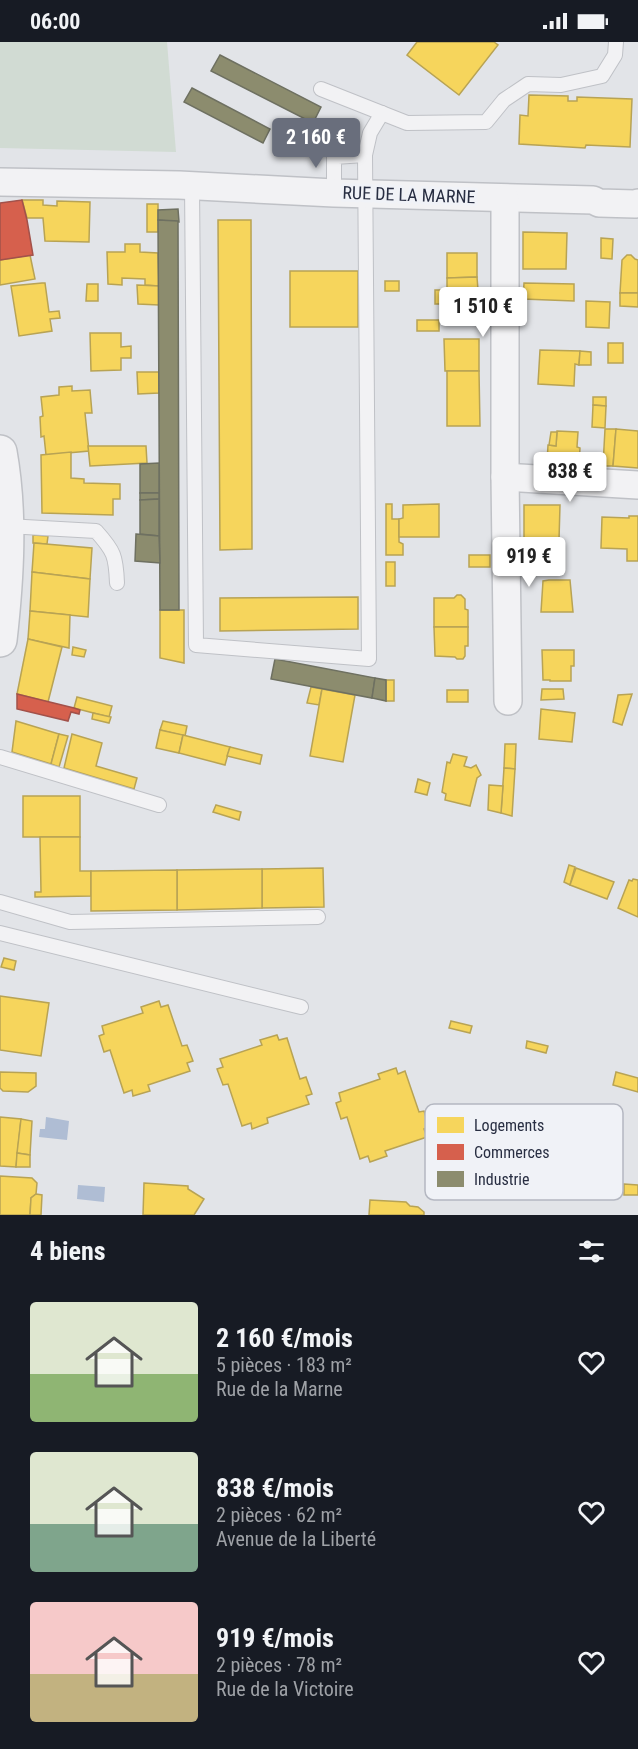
<!DOCTYPE html>
<html lang="fr">
<meta charset="utf-8">
<style>
:root{--surface:#171b24;--page:#242831;--text:#f1f3f6;--muted:#9ea1a6;--accent:#696e7c}
body{margin:0;font-family:"Roboto Condensed",sans-serif;background:var(--page);color:var(--text);height:100vh;display:flex;flex-direction:column;font-size:22px;white-space:nowrap}
*{box-sizing:border-box;margin:0}
p{font-size:20px;color:var(--muted)}
.icon{flex:none;width:33px;height:33px;fill:none;stroke:currentColor;stroke-width:2;stroke-linecap:round;stroke-linejoin:round}
.map{position:relative;height:1173px;overflow:hidden}
.sheet{display:flex;flex-direction:column;background:var(--surface);flex:1}
.sheet>*{flex:none}
.price{position:absolute;translate:-50% -51px;padding:0 14px;border-radius:6px;background:#fff;color:#222;font-size:20px;line-height:39px;filter:drop-shadow(0 2px 3px #0008)}
.price::after{content:'';position:absolute;left:50%;top:36px;width:18px;height:14px;margin-left:-9px;background:inherit;clip-path:polygon(0 0,100% 0,50% 100%)}
.price.selected{background:var(--accent);color:#fff}
ul{padding:0;list-style:none}
li{display:flex;align-items:center;gap:18px;height:150px;padding:0 30px}
li span{display:grid;place-items:center;flex:none;width:168px;height:120px;border-radius:6px;color:#555}
li>.icon{margin-inline-start:auto}
span .icon{width:72px;height:72px;fill:#fffc;stroke-width:1}
li b{font-size:26px}
h2{display:flex;justify-content:space-between;align-items:center;height:72px;padding:0 30px;font-size:26px}
.status{display:flex;justify-content:space-between;align-items:center;height:42px;padding:0 30px;background:var(--surface);direction:ltr}
.status svg{height:16px;fill:currentColor}
.map>svg:first-child{display:block}
.green{fill:#d1dbd3}
.water{fill:#afbdd4}
.homes{fill:#f6d55c;stroke:#b8a354;stroke-width:1.5}
.shops{fill:#d6604d;stroke:#a2514a;stroke-width:1.5}
.industry{fill:#8c8c6e;stroke:#6e7061;stroke-width:1.5}
.lines{fill:none;stroke-linecap:round;stroke-linejoin:round}
.service-casing{stroke:#bfc1c6;stroke-width:16}
.minor-casing{stroke:#bfc1c6;stroke-width:30}
.tertiary-casing{stroke:#bfc1c6;stroke-width:36}
.service{stroke:#f2f2f4;stroke-width:14}
.minor{stroke:#f2f2f4;stroke-width:27}
.tertiary{stroke:#f2f2f4;stroke-width:33}
.labels{text-anchor:middle;stroke-width:6;stroke-linejoin:round;paint-order:stroke}
.street-label{font-size:18px;fill:#282e42;stroke:#f0f2f7}
.key{fill:#f0f2f7;stroke:#b4b7c1;stroke-width:1.5}
.key-label{font-size:16px;fill:#282e42}
</style>
<div class="status"><b>06:00</b><svg viewBox="0 0 49 12"><path d="M0 12V9h3v3zM5 12V6h3v6zM10 12V3h3v9zM15 12V0h3v12zM26 1h20v11H26zM47 4h2v5h-2z"/></svg></div>
<div class="map">
<svg width="638" height="1173" viewBox="0 0 638 1173">
<rect width="100%" height="100%" fill="#e2e4e8"/>
<path class="green" d="M 0,0 L 167,0 L 176,110 L 0,106 Z"/>
<g class="water">
<path d="M 46,1075 L 69,1079 L 67,1098 L 39,1095 L 40,1087 L 45,1087 Z"/>
<path d="M 78,1143 L 105,1145 L 104,1160 L 77,1157 Z"/>
</g>
<g class="homes">
<path d="M 417,0 L 494,0 L 498,3 L 459,53 L 407,13 Z"/>
<path d="M 529,53 L 568,54 L 568,59 L 577,59 L 577,55 L 632,57 L 630,105 L 586,103 L 585,106 L 519,102 L 520,73 L 528,74 Z"/>
<path d="M 22,158 L 43,158 L 43,163 L 57,164 L 57,159 L 90,160 L 89,200 L 45,199 L 43,176 L 27,176 Z"/>
<rect x="147" y="162" width="11" height="28"/>
<path d="M 218,178 L 251,178 L 252,507 L 220,508 Z"/>
<path d="M 523,190 L 567,191 L 566,227 L 523,227 Z"/>
<path d="M 601,196 L 613,197 L 612,217 L 601,216 Z"/>
<path d="M 125,202 L 140,202 L 140,210 L 158,211 L 159,244 L 145,243 L 145,237 L 122,236 L 122,243 L 108,242 L 107,210 L 125,210 Z"/>
<path d="M 447,211 L 477,211 L 477,235 L 447,236 Z"/>
<path d="M 30,213 L 35,237 L 0,243 L 0,218 Z"/>
<path d="M 627,213 L 631,213 L 635,217 L 638,218 L 638,251 L 620,251 L 622,218 Z"/>
<rect x="290" y="229" width="68" height="56"/>
<path d="M 477,235 L 478,248 L 447,248 L 447,236 Z"/>
<rect x="385" y="239" width="14" height="10"/>
<path d="M 42,241 L 45,241 L 49,270 L 59,269 L 60,276 L 50,277 L 52,289 L 19,294 L 11,244 Z"/>
<path d="M 524,241 L 574,242 L 574,259 L 523,257 Z"/>
<path d="M 87,242 L 98,242 L 98,259 L 86,259 Z"/>
<path d="M 137,243 L 159,244 L 159,263 L 138,262 Z"/>
<rect x="435" y="248" width="12" height="14"/>
<rect x="447" y="248" width="32" height="28"/>
<path d="M 620,251 L 638,251 L 638,265 L 620,264 Z"/>
<path d="M 586,259 L 610,260 L 609,286 L 586,285 Z"/>
<rect x="417" y="278" width="22" height="11"/>
<path d="M 90,291 L 121,291 L 121,305 L 131,304 L 131,316 L 121,316 L 121,328 L 91,329 Z"/>
<path d="M 444,297 L 479,297 L 479,329 L 445,329 Z"/>
<rect x="608" y="301" width="15" height="20"/>
<path d="M 540,308 L 580,309 L 579,323 L 575,322 L 574,344 L 538,342 Z"/>
<path d="M 580,309 L 591,310 L 591,323 L 579,323 Z"/>
<path d="M 447,329 L 479,329 L 480,384 L 447,384 Z"/>
<path d="M 137,330 L 159,330 L 159,351 L 138,352 Z"/>
<path d="M 72,344 L 72,349 L 90,348 L 92,371 L 85,371 L 89,409 L 46,413 L 44,394 L 41,395 L 40,375 L 43,374 L 41,355 L 59,353 L 59,345 Z"/>
<path d="M 593,355 L 606,355 L 606,364 L 593,363 Z"/>
<path d="M 593,363 L 606,364 L 605,386 L 592,385 Z"/>
<path d="M 605,387 L 616,387 L 613,424 L 603,424 Z"/>
<path d="M 616,387 L 638,389 L 638,426 L 613,424 Z"/>
<path d="M 557,389 L 578,390 L 577,405 L 580,406 L 579,422 L 547,420 L 548,403 L 556,404 Z"/>
<path d="M 551,390 L 557,390 L 556,404 L 549,403 Z"/>
<path d="M 88,404 L 146,404 L 147,421 L 90,424 Z"/>
<path d="M 71,410 L 71,436 L 84,437 L 84,441 L 120,442 L 120,457 L 113,457 L 113,473 L 42,471 L 41,413 Z"/>
<path d="M 386,462 L 392,462 L 392,477 L 399,477 L 399,500 L 403,502 L 403,513 L 386,513 Z"/>
<path d="M 439,462 L 439,495 L 399,495 L 399,477 L 403,476 L 403,463 Z"/>
<path d="M 524,463 L 560,463 L 559,498 L 524,497 Z"/>
<path d="M 629,474 L 638,474 L 638,519 L 627,519 L 627,507 L 601,506 L 602,475 L 629,476 Z"/>
<path d="M 33,493 L 48,494 L 47,502 L 33,501 Z"/>
<rect x="524" y="497" width="15" height="22"/>
<path d="M 34,501 L 92,506 L 90,537 L 32,530 Z"/>
<rect x="469" y="513" width="21" height="12"/>
<rect x="386" y="520" width="9" height="24"/>
<path d="M 32,530 L 90,537 L 88,575 L 30,569 Z"/>
<path d="M 549,538 L 570,538 L 573,570 L 541,570 L 543,539 Z"/>
<path d="M 457,553 L 461,553 L 465,557 L 465,567 L 468,568 L 468,585 L 434,585 L 434,556 L 454,556 Z"/>
<path d="M 358,555 L 358,587 L 220,589 L 220,556 Z"/>
<path d="M 160,568 L 184,568 L 184,621 L 160,616 Z"/>
<path d="M 30,569 L 70,573 L 69,606 L 28,597 Z"/>
<path d="M 434,585 L 468,585 L 468,604 L 465,604 L 465,614 L 463,617 L 457,617 L 455,615 L 435,614 Z"/>
<path d="M 28,597 L 62,605 L 48,660 L 17,652 Z"/>
<path d="M 73,605 L 86,608 L 84,615 L 72,613 Z"/>
<path d="M 542,608 L 574,608 L 574,624 L 571,624 L 571,639 L 550,639 L 550,638 L 543,638 Z"/>
<rect x="386" y="638" width="8" height="21"/>
<path d="M 311,645 L 322,647 L 319,663 L 307,661 Z"/>
<path d="M 322,647 L 355,653 L 343,720 L 310,714 Z"/>
<path d="M 542,647 L 563,647 L 564,657 L 541,658 Z"/>
<rect x="447" y="648" width="21" height="12"/>
<path d="M 632,652 L 622,683 L 613,680 L 618,653 Z"/>
<path d="M 77,655 L 112,664 L 109,675 L 74,666 Z"/>
<path d="M 541,667 L 575,671 L 572,700 L 539,697 Z"/>
<path d="M 93,671 L 111,675 L 109,681 L 92,677 Z"/>
<path d="M 16,679 L 59,692 L 51,722 L 12,710 Z"/>
<path d="M 163,679 L 187,684 L 185,694 L 160,688 Z"/>
<path d="M 160,688 L 183,693 L 179,711 L 156,706 Z"/>
<path d="M 59,692 L 68,694 L 59,725 L 51,722 Z"/>
<path d="M 72,692 L 102,701 L 96,724 L 137,736 L 134,747 L 64,726 Z"/>
<path d="M 183,693 L 230,705 L 225,723 L 179,711 Z"/>
<path d="M 505,702 L 516,702 L 515,727 L 504,726 Z"/>
<path d="M 230,705 L 262,713 L 260,722 L 227,714 Z"/>
<path d="M 453,712 L 467,715 L 464,724 L 471,726 L 476,723 L 481,733 L 477,736 L 470,764 L 445,758 L 446,752 L 442,750 L 447,720 L 450,721 Z"/>
<path d="M 504,726 L 515,727 L 512,774 L 501,771 Z"/>
<path d="M 418,737 L 430,741 L 427,753 L 415,750 Z"/>
<path d="M 489,743 L 503,744 L 501,771 L 488,768 Z"/>
<rect x="23" y="754" width="57" height="41"/>
<path d="M 216,763 L 241,770 L 239,778 L 213,770 Z"/>
<path d="M 40,795 L 80,795 L 80,829 L 91,829 L 91,854 L 35,855 L 35,850 L 41,850 Z"/>
<path d="M 569,823 L 575,825 L 570,843 L 564,840 Z"/>
<path d="M 323,826 L 324,865 L 262,866 L 262,827 Z"/>
<path d="M 576,826 L 614,840 L 607,857 L 570,843 Z"/>
<path d="M 262,827 L 262,866 L 177,868 L 177,828 Z"/>
<path d="M 177,828 L 177,868 L 91,869 L 91,829 Z"/>
<path d="M 633,837 L 638,838 L 638,875 L 618,866 L 629,838 L 632,839 Z"/>
<path d="M 4,916 L 16,919 L 14,928 L 1,925 Z"/>
<path d="M 0,954 L 49,961 L 41,1014 L 0,1008 Z"/>
<path d="M 159,959 L 161,965 L 168,963 L 182,1004 L 187,1003 L 193,1019 L 187,1021 L 190,1029 L 148,1043 L 150,1049 L 133,1054 L 132,1048 L 124,1051 L 110,1008 L 104,1010 L 99,994 L 104,992 L 102,984 L 143,971 L 141,965 Z"/>
<path d="M 451,979 L 472,984 L 470,991 L 449,986 Z"/>
<path d="M 277,993 L 279,998 L 287,996 L 300,1037 L 306,1035 L 312,1052 L 306,1054 L 309,1062 L 267,1076 L 268,1081 L 252,1087 L 251,1081 L 242,1084 L 228,1042 L 223,1043 L 217,1027 L 223,1025 L 220,1017 L 262,1003 L 260,998 Z"/>
<path d="M 527,999 L 548,1004 L 546,1011 L 526,1006 Z"/>
<path d="M 396,1026 L 398,1032 L 405,1029 L 419,1070 L 424,1069 L 429,1085 L 424,1087 L 427,1095 L 385,1109 L 387,1114 L 370,1120 L 368,1114 L 360,1117 L 347,1075 L 341,1077 L 336,1061 L 341,1059 L 339,1051 L 380,1037 L 378,1032 Z"/>
<path d="M 0,1030 L 36,1031 L 36,1044 L 28,1050 L 3,1049 L 0,1046 Z"/>
<path d="M 616,1030 L 638,1036 L 638,1050 L 613,1043 Z"/>
<path d="M 0,1075 L 21,1077 L 16,1125 L 0,1124 Z"/>
<path d="M 21,1077 L 32,1079 L 30,1113 L 17,1111 Z"/>
<path d="M 17,1111 L 30,1113 L 30,1125 L 16,1125 Z"/>
<path d="M 0,1134 L 32,1136 L 37,1141 L 36,1152 L 31,1156 L 30,1173 L 0,1173 Z"/>
<path d="M 144,1141 L 188,1144 L 188,1147 L 204,1157 L 194,1173 L 143,1173 Z"/>
<path d="M 624,1142 L 638,1143 L 638,1153 L 624,1153 Z"/>
<path d="M 36,1152 L 42,1153 L 41,1173 L 30,1173 L 31,1156 Z"/>
<path d="M 370,1158 L 406,1160 L 410,1164 L 418,1165 L 424,1170 L 424,1173 L 369,1173 Z"/>
</g>
<g class="shops">
<path d="M 22,158 L 27,178 L 33,213 L 0,218 L 0,161 Z"/>
<path d="M 17,652 L 74,666 L 80,668 L 79,672 L 71,670 L 68,679 L 17,667 Z"/>
</g>
<g class="industry">
<path d="M 220,13 L 321,65 L 313,81 L 211,29 Z"/>
<path d="M 192,46 L 270,87 L 263,101 L 184,60 Z"/>
<path d="M 178,167 L 179,180 L 158,178 L 158,168 Z"/>
<path d="M 158,178 L 178,179 L 179,568 L 160,568 Z"/>
<path d="M 159,421 L 159,451 L 140,451 L 140,422 Z"/>
<path d="M 140,451 L 159,451 L 159,457 L 140,458 Z"/>
<path d="M 159,457 L 159,494 L 140,492 L 140,458 Z"/>
<path d="M 136,492 L 159,494 L 160,521 L 135,519 Z"/>
<path d="M 275,617 L 375,636 L 372,656 L 271,637 Z"/>
<path d="M 375,636 L 386,638 L 386,659 L 372,656 Z"/>
</g>
<g class="lines">
<g class="service-casing">
<g id="service">
<path d="M 321,47 L 407,81 L 486,80 L 504,58 L 528,42 L 561,43 L 602,34 L 615,13 L 616,0"/>
<path d="M 192,143 L 196,603 L 369,617 L 365,113"/>
<path d="M 334,151 L 334,115 L 365,113 L 370,91 L 382,71"/>
<path d="M 7,484 L 96,489 C 114,509 116,514 117,541"/>
<path d="M 0,715 L 159,763"/>
<path d="M 0,860 L 70,880 L 318,875"/>
<path d="M 0,891 L 301,965"/>
</g>
</g>
<g class="minor-casing">
<g id="minor">
<path d="M 0,140 L 179,143 L 334,151 L 593,158 L 599,161 L 635,162 L 638,161"/>
<path d="M 505,157 L 505,435 L 508,659"/>
<path d="M 505,435 L 638,443"/>
</g>
</g>
<g class="tertiary-casing">
<path id="tertiary" d="M 0,410 C 11,471 7,536 0,598"/>
</g>
<use href="#service" class="service"/>
<use href="#minor" class="minor"/>
<use href="#tertiary" class="tertiary"/>
</g>
<g class="labels">
<g class="street-label">
<text transform="translate(409 153) rotate(2)" y="6">RUE DE LA MARNE</text>
</g>
</g>
<rect x="425" y="1062" width="198" height="96" rx="9" class="key"/>
<rect x="437" y="1075" width="27" height="16" fill="#f6d55c"/>
<rect x="437" y="1102" width="27" height="16" fill="#d6604d"/>
<rect x="437" y="1129" width="27" height="16" fill="#8c8c6e"/>
<g class="key-label">
<text x="474" y="1089">Logements</text>
<text x="474" y="1116">Commerces</text>
<text x="474" y="1143">Industrie</text>
</g>
</svg>
<b class="price selected" style="left:316px;top:127px">2 160 €</b>
<b class="price" style="left:483px;top:296px">1 510 €</b>
<b class="price" style="left:570px;top:461px">838 €</b>
<b class="price" style="left:529px;top:546px">919 €</b>
</div>
<section class="sheet">
<h2>4 biens<svg class="icon" aria-label="filters" viewBox="0 0 24 24"><path d="M4 7h16M4 17h16"/><circle cx="9" cy="7" r="2"/><circle cx="15" cy="17" r="2"/></svg></h2>
<ul>
<li><span style="background:linear-gradient(#dfe7d0 60%,#8fb573 0)"><svg class="icon" aria-label="home" viewBox="0 0 24 24"><path d="M3 11l9-7 9 7M6 9v11h12V9"/></svg></span><div><b>2 160 €/mois</b><p>5 pièces · 183 m²</p><p>Rue de la Marne</p></div><svg class="icon" aria-label="heart" viewBox="0 0 24 24"><path d="M12 20l-8-8c-3-5 5-10 8-4 3-6 11-1 8 4z"/></svg></li>
<li><span style="background:linear-gradient(#dfe7d0 60%,#7fa58c 0)"><svg class="icon" aria-label="home" viewBox="0 0 24 24"><path d="M3 11l9-7 9 7M6 9v11h12V9"/></svg></span><div><b>838 €/mois</b><p>2 pièces · 62 m²</p><p>Avenue de la Liberté</p></div><svg class="icon" aria-label="heart" viewBox="0 0 24 24"><path d="M12 20l-8-8c-3-5 5-10 8-4 3-6 11-1 8 4z"/></svg></li>
<li><span style="background:linear-gradient(#f6c9c9 60%,#c2b280 0)"><svg class="icon" aria-label="home" viewBox="0 0 24 24"><path d="M3 11l9-7 9 7M6 9v11h12V9"/></svg></span><div><b>919 €/mois</b><p>2 pièces · 78 m²</p><p>Rue de la Victoire</p></div><svg class="icon" aria-label="heart" viewBox="0 0 24 24"><path d="M12 20l-8-8c-3-5 5-10 8-4 3-6 11-1 8 4z"/></svg></li>
</ul>
</section>
